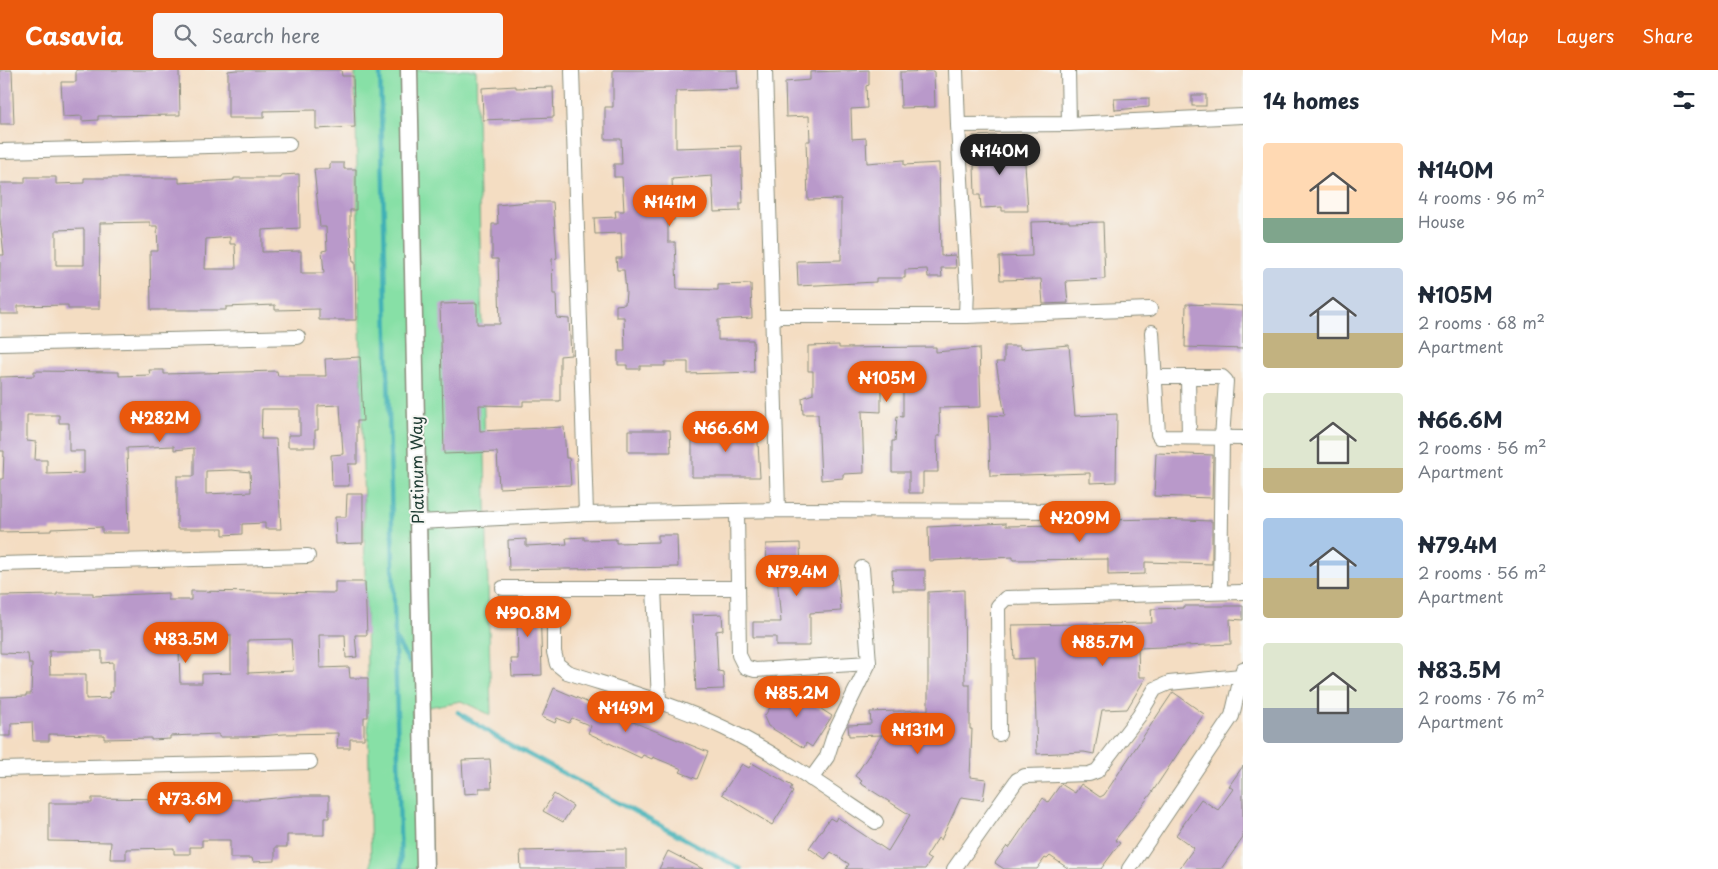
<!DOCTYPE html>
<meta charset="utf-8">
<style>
:root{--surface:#fff;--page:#f6f6f7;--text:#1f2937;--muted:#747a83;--accent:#ea580c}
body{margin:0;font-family:"Playpen Sans",sans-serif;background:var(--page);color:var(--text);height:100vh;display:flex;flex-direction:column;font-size:19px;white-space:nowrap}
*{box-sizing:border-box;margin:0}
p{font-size:16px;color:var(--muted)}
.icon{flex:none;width:28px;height:28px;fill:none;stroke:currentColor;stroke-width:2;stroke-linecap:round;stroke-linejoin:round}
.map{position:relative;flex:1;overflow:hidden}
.panel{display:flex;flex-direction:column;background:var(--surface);width:475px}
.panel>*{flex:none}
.price{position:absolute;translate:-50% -42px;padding:0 11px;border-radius:18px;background:var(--accent);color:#fff;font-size:16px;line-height:32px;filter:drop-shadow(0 1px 2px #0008)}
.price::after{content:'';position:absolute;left:50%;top:30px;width:15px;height:11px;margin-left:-8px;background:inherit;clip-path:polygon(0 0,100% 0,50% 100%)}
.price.on{background:#222;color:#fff}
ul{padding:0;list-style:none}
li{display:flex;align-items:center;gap:15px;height:125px;padding:0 20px}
li span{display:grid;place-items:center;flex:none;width:140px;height:100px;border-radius:5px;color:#555}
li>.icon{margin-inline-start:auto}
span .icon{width:60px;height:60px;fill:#fffc;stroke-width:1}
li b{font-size:21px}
h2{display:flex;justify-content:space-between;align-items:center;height:60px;padding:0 20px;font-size:21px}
header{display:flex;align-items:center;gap:30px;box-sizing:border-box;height:70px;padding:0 25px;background:var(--accent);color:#fff}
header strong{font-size:24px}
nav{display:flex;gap:28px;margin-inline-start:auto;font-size:18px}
.search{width:350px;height:45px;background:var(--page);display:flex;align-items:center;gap:12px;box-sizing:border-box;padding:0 18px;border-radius:5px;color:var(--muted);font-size:19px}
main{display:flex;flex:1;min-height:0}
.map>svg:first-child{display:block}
.green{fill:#87e0a6;stroke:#538e6d}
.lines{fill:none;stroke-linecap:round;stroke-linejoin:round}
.stream{stroke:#3fb0b6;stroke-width:4.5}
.building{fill:#b999ca;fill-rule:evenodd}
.minor-casing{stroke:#8a8d7b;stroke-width:16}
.tertiary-casing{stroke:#8a8d7b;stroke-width:19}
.minor{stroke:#fff;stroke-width:14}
.tertiary{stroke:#fff;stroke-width:16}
.labels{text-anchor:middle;stroke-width:4;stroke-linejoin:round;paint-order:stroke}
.street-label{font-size:16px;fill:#1f3d34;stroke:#f6f6f2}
</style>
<header>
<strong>Casavia</strong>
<div class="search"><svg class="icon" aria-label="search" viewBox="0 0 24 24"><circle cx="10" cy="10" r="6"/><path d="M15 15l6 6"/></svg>Search here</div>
<nav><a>Map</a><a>Layers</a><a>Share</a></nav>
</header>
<main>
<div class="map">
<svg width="1243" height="799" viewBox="0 0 1243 799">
<rect width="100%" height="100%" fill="#f6f6f2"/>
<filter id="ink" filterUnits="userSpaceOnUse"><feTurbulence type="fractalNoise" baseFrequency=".02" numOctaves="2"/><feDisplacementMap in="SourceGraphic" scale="10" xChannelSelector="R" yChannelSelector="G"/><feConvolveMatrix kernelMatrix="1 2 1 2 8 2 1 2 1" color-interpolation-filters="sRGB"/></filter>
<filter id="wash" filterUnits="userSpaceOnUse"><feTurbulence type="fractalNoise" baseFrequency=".0096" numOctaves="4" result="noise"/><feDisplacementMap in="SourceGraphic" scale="20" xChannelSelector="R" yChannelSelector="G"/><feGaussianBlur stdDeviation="1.12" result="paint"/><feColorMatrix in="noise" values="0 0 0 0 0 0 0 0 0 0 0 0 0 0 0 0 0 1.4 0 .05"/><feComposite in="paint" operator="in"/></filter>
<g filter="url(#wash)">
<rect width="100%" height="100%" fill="#f4ddc2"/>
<path class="green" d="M 355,0 L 476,0 L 491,645 L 461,631 L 412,640 L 422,774 L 422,799 L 371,799 Z"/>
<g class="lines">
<g class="stream">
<path d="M 380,0 L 401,799"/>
<path d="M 397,571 L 409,592"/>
<path d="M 458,642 L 498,668 L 741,799"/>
</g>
</g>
<g id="blocks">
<g class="building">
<path d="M 0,0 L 12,0 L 14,54 L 0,54 Z"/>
<path d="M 76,0 L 179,0 L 180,45 L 98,46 L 98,50 L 82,51 L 82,46 L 63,47 L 61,12 L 76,12 Z"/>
<path d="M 236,0 L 341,0 L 342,6 L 353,6 L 355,57 L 316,59 L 316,40 L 264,41 L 264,48 L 228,48 L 228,1 Z"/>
<path d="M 613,0 L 737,0 L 738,19 L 676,21 L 676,78 L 741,76 L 743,133 L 740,133 L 740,141 L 714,142 L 712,106 L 672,109 L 674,150 L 668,150 L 668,172 L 675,172 L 677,219 L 718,220 L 718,215 L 751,214 L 752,248 L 718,250 L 718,270 L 753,270 L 754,302 L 688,304 L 688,292 L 665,292 L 665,296 L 640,296 L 640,299 L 627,299 L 627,295 L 618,295 L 618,281 L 625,281 L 624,247 L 616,247 L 616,235 L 625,234 L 626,222 L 624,200 L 617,200 L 616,188 L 622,188 L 621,163 L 595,164 L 594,148 L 616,147 L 615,141 L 624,141 L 622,107 L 614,107 L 614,94 L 622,94 L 621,69 L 605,69 L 605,37 L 613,37 Z"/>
<path d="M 869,0 L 869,15 L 866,16 L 867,38 L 851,39 L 852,69 L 866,68 L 867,93 L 904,90 L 904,95 L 939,93 L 941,186 L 955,185 L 956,198 L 941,198 L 942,207 L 928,207 L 927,199 L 905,200 L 905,208 L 876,208 L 876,212 L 798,216 L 797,191 L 841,190 L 841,129 L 808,130 L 806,71 L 810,71 L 809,46 L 786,47 L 785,12 L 810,10 L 810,2 Z"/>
<path d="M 934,1 L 935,37 L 901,38 L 900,2 Z"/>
<path d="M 516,16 L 516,18 L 553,17 L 554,47 L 483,50 L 482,18 Z"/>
<rect x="1192" y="25" width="14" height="11"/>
<path d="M 1149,28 L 1149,37 L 1115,40 L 1114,29 Z"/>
<path d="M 996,65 L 997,81 L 1024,78 L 1028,141 L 1002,141 L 1002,137 L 981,138 L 980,125 L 975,125 L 973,66 Z"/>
<path d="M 330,93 L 344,93 L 344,99 L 356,99 L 356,140 L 350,140 L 350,161 L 353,192 L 355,192 L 356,250 L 319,250 L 319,239 L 275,240 L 275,235 L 226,237 L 226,240 L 151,240 L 150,181 L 158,181 L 157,156 L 150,156 L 150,152 L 100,153 L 99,239 L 68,239 L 68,235 L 18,236 L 18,244 L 0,244 L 0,185 L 4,185 L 0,150 L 0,113 L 25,113 L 25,107 L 56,107 L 56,114 L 84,113 L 84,108 L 179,108 L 179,113 L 234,110 L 234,108 L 281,108 L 281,105 L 299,104 L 300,158 L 262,160 L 262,182 L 301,181 L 301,203 L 324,203 L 322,181 L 327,180 L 326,157 L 320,157 L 314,99 L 330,99 ZM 84,159 L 84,195 L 56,195 L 56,160 ZM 230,167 L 230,174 L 235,174 L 236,199 L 205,199 L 206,169 Z"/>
<path d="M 528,132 L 553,132 L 557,188 L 552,189 L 553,224 L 556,224 L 557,248 L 569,249 L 571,285 L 560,286 L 560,331 L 523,331 L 523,336 L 479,335 L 480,361 L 564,357 L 566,388 L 569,388 L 571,415 L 499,418 L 497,382 L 444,384 L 440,234 L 477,233 L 477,254 L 500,254 L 498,189 L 492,189 L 492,154 L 498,154 L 497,135 Z"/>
<path d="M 1069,151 L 1069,153 L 1103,152 L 1105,209 L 1066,211 L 1068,233 L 1043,234 L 1041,209 L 1000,210 L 999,187 L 1032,186 L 1031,152 Z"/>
<path d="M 1186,234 L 1243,236 L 1243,279 L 1185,277 Z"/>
<path d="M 839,275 L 839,278 L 936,277 L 936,282 L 979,278 L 981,337 L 939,338 L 940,366 L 937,366 L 938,402 L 923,402 L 923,423 L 909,423 L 909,402 L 892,402 L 892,371 L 895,371 L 897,346 L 903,347 L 903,303 L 881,303 L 881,342 L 862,341 L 864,403 L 843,404 L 843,408 L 821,410 L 818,344 L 803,344 L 802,328 L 813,324 L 813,301 L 808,301 L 808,276 Z"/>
<path d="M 1069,275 L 1075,346 L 1117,344 L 1116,412 L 1090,413 L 1090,403 L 990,406 L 988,345 L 1005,346 L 996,292 L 1004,292 L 1004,276 L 1020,276 L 1020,279 Z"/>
<path d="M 360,287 L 363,351 L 357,351 L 357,394 L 348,394 L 349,416 L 332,416 L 331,385 L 343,384 L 340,335 L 318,336 L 318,360 L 315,360 L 315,377 L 288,377 L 288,365 L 300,365 L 300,339 L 262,339 L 261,369 L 276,369 L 281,459 L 265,459 L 265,453 L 242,454 L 242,464 L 223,465 L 223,459 L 177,459 L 177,406 L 194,406 L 194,378 L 174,380 L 174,376 L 127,378 L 129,463 L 102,463 L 102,457 L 51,459 L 51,461 L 0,462 L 0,409 L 3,409 L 4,381 L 0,381 L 0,307 L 34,306 L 34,301 L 119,302 L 119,306 L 150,305 L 149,300 L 164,300 L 164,304 L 277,301 L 278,306 L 326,306 L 325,289 ZM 27,345 L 59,345 L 59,353 L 69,353 L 69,381 L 84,381 L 84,403 L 47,404 L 47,390 L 35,390 L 36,372 L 27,371 ZM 232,400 L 250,402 L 251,422 L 206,424 L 206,401 Z"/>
<path d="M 721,356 L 757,356 L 760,407 L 692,407 L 692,362 L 721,362 Z"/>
<path d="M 628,360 L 670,360 L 671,382 L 628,382 Z"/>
<path d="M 1156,383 L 1213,385 L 1212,428 L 1154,426 Z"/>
<path d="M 347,424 L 363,424 L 363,473 L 336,474 L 335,447 L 346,447 Z"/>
<path d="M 1156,449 L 1212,451 L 1212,494 L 1145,492 L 1145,504 L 1108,505 L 1108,489 L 1013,490 L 1013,487 L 929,491 L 928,457 L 1006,453 L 1006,456 L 1108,454 L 1108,450 Z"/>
<path d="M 658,465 L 677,465 L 678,497 L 509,500 L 508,470 L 526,469 L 526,476 L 567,474 L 566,468 L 584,467 L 584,470 L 616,469 L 616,473 L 658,472 Z"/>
<path d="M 800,473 L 801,505 L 838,503 L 841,541 L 810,543 L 810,576 L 776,576 L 776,567 L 753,567 L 753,552 L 781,552 L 776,496 L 767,496 L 766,474 Z"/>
<path d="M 892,500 L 925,500 L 925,520 L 893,520 Z"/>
<path d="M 335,512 L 365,512 L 367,565 L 355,565 L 357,587 L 346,588 L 345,565 L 319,565 L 320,598 L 349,597 L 350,608 L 368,608 L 368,647 L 364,647 L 364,669 L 350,669 L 350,678 L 337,678 L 338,663 L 284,664 L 247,667 L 219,667 L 219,664 L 170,666 L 170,669 L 151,670 L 151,668 L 104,669 L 104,665 L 49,664 L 49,671 L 33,671 L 32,652 L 11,653 L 11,666 L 0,666 L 0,627 L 26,626 L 26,624 L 31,624 L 32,594 L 29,594 L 28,584 L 0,583 L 0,526 L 57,525 L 57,523 L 93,523 L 93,526 L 168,523 L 168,530 L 191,530 L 191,521 L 335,523 ZM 208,565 L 231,565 L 231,603 L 202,604 L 202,613 L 180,613 L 179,581 L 208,580 ZM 291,569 L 293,601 L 248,603 L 248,570 ZM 49,581 L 102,581 L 102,593 L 113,592 L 113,622 L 110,622 L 110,628 L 86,629 L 86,604 L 50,604 Z"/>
<path d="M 964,520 L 965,615 L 970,615 L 970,659 L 972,659 L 970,707 L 986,709 L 983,730 L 961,727 L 941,770 L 938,768 L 926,787 L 931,790 L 925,799 L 846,799 L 849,794 L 831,782 L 825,789 L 809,778 L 830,748 L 835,751 L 837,747 L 888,781 L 910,745 L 860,713 L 862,711 L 855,706 L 882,665 L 849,666 L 848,655 L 871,654 L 870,642 L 928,640 L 928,522 Z"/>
<path d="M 540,529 L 542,605 L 512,606 L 511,589 L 518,589 L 517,547 L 512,547 L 512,530 Z"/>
<path d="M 1183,536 L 1243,536 L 1243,550 L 1230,549 L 1231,574 L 1138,578 L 1139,607 L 1146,607 L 1127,639 L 1102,640 L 1094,684 L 1084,682 L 1037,684 L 1034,588 L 1014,589 L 1012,555 L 1152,553 L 1151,539 L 1183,538 Z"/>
<path d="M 722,544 L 723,560 L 716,561 L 718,601 L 723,602 L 724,619 L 696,620 L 692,545 Z"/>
<path d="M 784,615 L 832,646 L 812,677 L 806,673 L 804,678 L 768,656 L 764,647 Z"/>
<path d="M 554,618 L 638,654 L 708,682 L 697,709 L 680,702 L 682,699 L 653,687 L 652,689 L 643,685 L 641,688 L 588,663 L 591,656 L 572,648 L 569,653 L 557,648 L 555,653 L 542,647 Z"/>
<path d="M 1173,622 L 1204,644 L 1151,724 L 1115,770 L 1120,773 L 1101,799 L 1069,799 L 1050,786 L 1047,789 L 1045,788 L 1037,799 L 1004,799 L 995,793 L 1007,776 L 1009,778 L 1043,728 L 1048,732 L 1061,714 L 1075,723 L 1081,714 L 1100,727 L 1104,725 Z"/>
<path d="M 490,689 L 492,718 L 479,718 L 479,723 L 464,724 L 462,690 Z"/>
<path d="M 752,693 L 792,716 L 790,720 L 793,722 L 772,755 L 722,724 L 742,694 L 749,698 Z"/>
<path d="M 1243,696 L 1243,768 L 1221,799 L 1179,799 L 1194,778 L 1176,765 L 1201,729 L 1218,740 L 1233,719 L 1229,716 Z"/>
<path d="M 554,724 L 573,736 L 563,752 L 543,741 Z"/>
<path d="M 295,726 L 329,726 L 329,748 L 324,748 L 324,765 L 287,765 L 287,777 L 275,777 L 275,791 L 253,792 L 252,788 L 230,788 L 230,770 L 202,770 L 202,777 L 190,777 L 190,784 L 174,784 L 174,778 L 126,779 L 126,789 L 110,789 L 111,772 L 49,771 L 49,733 L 92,733 L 92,728 L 256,730 Z"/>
<path d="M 626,779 L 626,799 L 521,799 L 520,781 Z"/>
<path d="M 668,781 L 703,799 L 659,799 Z"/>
</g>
</g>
</g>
<g filter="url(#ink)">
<use href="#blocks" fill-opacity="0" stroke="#8a8d7b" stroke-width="1"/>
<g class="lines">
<g class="minor-casing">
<g id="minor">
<path d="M 572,0 L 586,444"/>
<path d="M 765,0 L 778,440"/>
<path d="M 956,0 L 958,55"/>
<path d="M 1068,0 L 1069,54"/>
<path d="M 0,81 L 289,74"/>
<path d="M 774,246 L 966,246 L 967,218 L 958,55 L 1069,54 L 1243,46"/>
<path d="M 966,246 L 1150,239"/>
<path d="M 1152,262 L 1158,364 L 1160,367 L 1243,368"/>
<path d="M 0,274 L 298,267"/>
<path d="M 1154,307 L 1222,307 L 1226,311 L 1222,368 L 1220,522"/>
<path d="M 1188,307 L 1189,367"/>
<path d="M 737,442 L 739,585 L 745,597 L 755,600 L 869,593"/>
<path d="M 418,452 L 586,444 L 778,440 L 1109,441"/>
<path d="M 0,494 L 308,486"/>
<path d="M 503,518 L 737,518"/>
<path d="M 554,518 L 554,582 L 557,594 L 567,602 C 619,619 674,634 724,658 C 776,683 828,720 876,752"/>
<path d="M 654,518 L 659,632"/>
<path d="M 999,664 L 998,536 L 1006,528 L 1243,522"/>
<path d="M 0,699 L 310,692"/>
<path d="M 811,709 L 827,687 L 835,662 L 869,593 L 862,498"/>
<path d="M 954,799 L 1017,710 L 1025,706 L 1089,704 L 1097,701 L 1139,646 L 1155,619 L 1169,613 L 1241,606"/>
<path d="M 1129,799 L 1232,646 L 1243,599"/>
</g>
</g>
<g class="tertiary-casing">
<path id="tertiary" d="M 409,0 L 425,799"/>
</g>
<use href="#minor" class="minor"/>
<use href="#tertiary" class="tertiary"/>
</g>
</g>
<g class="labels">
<g class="street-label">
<text transform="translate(417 400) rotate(-91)" y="6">Platinum Way</text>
</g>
</g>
</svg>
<b class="price on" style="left:1000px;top:106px">₦140M</b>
<b class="price" style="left:670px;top:157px">₦141M</b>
<b class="price" style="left:887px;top:333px">₦105M</b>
<b class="price" style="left:160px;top:373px">₦282M</b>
<b class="price" style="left:726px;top:383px">₦66.6M</b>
<b class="price" style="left:1080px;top:473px">₦209M</b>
<b class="price" style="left:797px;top:527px">₦79.4M</b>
<b class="price" style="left:528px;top:568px">₦90.8M</b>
<b class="price" style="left:186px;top:594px">₦83.5M</b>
<b class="price" style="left:1103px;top:597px">₦85.7M</b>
<b class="price" style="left:797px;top:648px">₦85.2M</b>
<b class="price" style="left:626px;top:663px">₦149M</b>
<b class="price" style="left:918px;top:685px">₦131M</b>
<b class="price" style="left:190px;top:754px">₦73.6M</b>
</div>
<section class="panel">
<h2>14 homes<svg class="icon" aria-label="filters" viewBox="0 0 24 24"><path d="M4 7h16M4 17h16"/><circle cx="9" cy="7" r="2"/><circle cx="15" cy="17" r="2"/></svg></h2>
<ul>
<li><span style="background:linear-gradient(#ffd9b3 75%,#7fa58c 0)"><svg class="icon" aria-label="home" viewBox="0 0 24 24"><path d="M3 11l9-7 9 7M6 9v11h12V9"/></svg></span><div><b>₦140M</b><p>4 rooms · 96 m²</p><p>House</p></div></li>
<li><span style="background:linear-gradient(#c9d6e8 65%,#c2b280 0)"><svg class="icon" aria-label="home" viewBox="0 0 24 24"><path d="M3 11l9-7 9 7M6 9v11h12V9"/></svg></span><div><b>₦105M</b><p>2 rooms · 68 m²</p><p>Apartment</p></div></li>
<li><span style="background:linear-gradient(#dfe7d0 75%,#c2b280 0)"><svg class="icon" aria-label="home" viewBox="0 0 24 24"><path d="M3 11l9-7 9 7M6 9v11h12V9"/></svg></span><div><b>₦66.6M</b><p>2 rooms · 56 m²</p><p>Apartment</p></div></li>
<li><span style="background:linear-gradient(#a9c7e8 60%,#c2b280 0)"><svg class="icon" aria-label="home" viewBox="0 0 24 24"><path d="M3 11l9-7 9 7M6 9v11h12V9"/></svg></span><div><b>₦79.4M</b><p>2 rooms · 56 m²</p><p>Apartment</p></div></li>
<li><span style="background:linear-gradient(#dfe7d0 65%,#9aa5b1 0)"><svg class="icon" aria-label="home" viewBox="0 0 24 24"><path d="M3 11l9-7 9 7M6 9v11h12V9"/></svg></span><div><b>₦83.5M</b><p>2 rooms · 76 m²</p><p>Apartment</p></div></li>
</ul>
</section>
</main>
